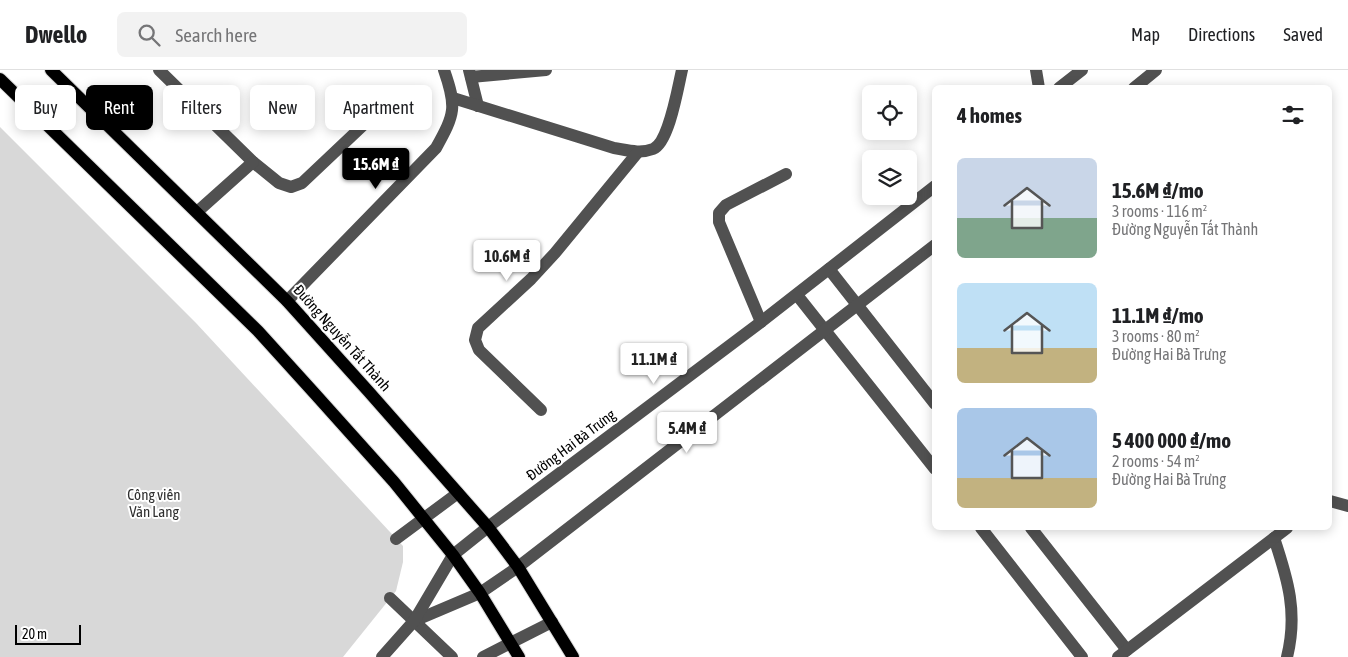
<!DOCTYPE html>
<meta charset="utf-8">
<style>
:root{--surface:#fff;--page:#f2f2f2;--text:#202124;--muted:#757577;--line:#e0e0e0;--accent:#000}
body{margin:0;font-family:"Asap Condensed",sans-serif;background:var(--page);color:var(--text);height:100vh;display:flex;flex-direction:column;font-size:19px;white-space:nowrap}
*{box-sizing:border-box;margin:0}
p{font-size:16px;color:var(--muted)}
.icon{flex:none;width:28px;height:28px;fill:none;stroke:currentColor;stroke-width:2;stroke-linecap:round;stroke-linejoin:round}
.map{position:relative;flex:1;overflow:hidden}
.sheet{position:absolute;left:932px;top:15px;width:400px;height:445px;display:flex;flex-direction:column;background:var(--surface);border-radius:8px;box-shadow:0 2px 12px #0003}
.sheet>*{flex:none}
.top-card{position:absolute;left:15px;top:15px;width:475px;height:45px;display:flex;gap:10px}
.controls{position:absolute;left:862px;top:15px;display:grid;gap:10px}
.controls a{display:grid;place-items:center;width:55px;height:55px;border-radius:8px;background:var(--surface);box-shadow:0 2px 12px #0003;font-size:25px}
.scale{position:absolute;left:15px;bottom:12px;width:66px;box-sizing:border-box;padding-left:5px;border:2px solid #000;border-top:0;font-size:14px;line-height:18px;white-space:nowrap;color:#000;-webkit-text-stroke:4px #fff;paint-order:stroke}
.price{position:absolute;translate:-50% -42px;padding:0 11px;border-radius:5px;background:#fff;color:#222;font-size:16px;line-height:32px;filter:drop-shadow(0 1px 2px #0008)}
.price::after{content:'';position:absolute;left:50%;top:30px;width:15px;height:11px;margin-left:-8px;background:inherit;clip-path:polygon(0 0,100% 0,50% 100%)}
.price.current{background:var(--accent);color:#fff}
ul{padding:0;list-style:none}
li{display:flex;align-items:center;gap:15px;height:125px;padding:0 25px}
li span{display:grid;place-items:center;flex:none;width:140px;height:100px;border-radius:8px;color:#555}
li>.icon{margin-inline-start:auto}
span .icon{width:60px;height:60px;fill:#fffc;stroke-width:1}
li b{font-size:21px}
h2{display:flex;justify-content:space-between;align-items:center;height:60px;padding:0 25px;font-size:21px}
.chip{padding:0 18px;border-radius:8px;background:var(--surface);box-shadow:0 2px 12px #0003;font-size:18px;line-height:45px}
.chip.current{background:var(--accent);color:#fff}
header{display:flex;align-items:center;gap:30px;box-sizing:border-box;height:70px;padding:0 25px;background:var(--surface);border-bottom:1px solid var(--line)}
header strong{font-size:24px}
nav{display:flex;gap:28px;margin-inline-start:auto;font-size:18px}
.search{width:350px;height:45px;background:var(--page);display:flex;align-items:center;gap:12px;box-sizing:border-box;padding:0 18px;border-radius:8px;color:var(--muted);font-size:19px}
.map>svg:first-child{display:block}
.green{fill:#d8d8d8}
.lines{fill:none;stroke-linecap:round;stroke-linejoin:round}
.major-casing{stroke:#dbdbdb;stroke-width:14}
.minor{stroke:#515151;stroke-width:12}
.major{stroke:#000;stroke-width:12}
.labels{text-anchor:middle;stroke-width:4;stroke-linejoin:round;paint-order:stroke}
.street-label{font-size:15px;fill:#000;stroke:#fff}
.park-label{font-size:15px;fill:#2f2f2f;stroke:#fff}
</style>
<header>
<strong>Dwello</strong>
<div class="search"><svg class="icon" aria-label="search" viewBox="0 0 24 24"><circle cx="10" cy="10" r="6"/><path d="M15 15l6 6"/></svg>Search here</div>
<nav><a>Map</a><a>Directions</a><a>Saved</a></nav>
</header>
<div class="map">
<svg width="1348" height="587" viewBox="0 0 1348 587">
<rect width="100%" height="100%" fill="#fff"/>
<path class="green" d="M 0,57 L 196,253 L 403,476 L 403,492 L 396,521 L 343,587 L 0,587 Z"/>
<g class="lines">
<g class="major-casing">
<g id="major">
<path d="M 51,0 L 287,231 L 369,322 L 488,457 L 518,497 L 573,587"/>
<path d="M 0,9 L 258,261 L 316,325 L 394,412 L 453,485 L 480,523 L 519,587"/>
</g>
</g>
<g class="minor">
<path d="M 159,0 L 253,92 L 279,113 L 291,117 L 302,113 L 393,27"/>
<path d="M 469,0 L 478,36"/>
<path d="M 1036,0 L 1039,18"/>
<path d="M 471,7 L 546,0"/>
<path d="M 1059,18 L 1082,0"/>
<path d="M 1134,18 L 1156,0"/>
<path d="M 453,28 L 614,78 C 627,80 640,84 653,79 C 669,73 678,17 682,0"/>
<path d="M 197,142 L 253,92"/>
<path d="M 829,199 L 935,334"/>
<path d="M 797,225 L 935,399"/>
<path d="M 287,231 L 436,78 C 455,44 457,37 444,0"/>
<path d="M 761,252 L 719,152 L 719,143 L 726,135 L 786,104"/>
<path d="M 541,340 L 479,280 L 475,270 L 478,258 L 531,209 L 555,183 L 638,82"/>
<path d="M 1330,431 L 1348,436"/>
<path d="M 981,458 L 1082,587"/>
<path d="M 1031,458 L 1127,580"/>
<path d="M 1274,468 C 1288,510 1298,543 1287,587"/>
<path d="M 396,469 L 458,423"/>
<path d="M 390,528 L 452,587"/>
<path d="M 414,551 L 480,523 L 518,497 L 935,175"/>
<path d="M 382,587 L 414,551 L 453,485 L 488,457 L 761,252 L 935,116"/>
<path d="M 483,587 L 552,552"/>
<path d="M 1118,587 L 1287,458"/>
</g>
<use href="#major" class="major"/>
</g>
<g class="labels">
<g class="street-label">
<text transform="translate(342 268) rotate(48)" y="5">Đường Nguyễn Tất Thành</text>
<text transform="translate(571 375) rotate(-37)" y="5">Đường Hai Bà Trưng</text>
</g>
<g class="park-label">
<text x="154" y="430">Công viên<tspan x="154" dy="17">Văn Lang</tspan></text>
</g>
</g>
</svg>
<div class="controls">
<a><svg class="icon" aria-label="locate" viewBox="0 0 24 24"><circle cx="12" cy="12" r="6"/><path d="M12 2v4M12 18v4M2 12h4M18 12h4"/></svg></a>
<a><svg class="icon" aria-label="layers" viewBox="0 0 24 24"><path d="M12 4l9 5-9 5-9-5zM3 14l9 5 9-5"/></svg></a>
</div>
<div class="scale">20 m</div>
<b class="price current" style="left:376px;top:120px">15.6M ₫</b>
<b class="price" style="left:507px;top:212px">10.6M ₫</b>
<b class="price" style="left:654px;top:315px">11.1M ₫</b>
<b class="price" style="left:687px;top:384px">5.4M ₫</b>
<div class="top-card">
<a class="chip">Buy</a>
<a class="chip current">Rent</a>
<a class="chip">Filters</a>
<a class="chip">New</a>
<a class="chip">Apartment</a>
</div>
<section class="sheet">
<h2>4 homes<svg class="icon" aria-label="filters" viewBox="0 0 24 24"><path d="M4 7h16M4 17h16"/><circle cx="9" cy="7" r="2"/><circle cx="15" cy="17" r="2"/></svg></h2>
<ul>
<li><span style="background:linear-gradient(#c9d6e8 60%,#7fa58c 0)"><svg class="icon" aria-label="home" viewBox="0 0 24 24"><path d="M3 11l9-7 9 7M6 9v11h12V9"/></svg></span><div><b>15.6M ₫/mo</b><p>3 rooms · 116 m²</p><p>Đường Nguyễn Tất Thành</p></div></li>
<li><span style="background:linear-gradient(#bfe0f5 65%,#c2b280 0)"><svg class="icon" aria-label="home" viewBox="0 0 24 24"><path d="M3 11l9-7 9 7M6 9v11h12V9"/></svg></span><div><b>11.1M ₫/mo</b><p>3 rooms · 80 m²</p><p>Đường Hai Bà Trưng</p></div></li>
<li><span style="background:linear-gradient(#a9c7e8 70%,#c2b280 0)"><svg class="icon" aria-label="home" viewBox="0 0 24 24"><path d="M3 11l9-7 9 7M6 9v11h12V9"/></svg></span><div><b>5 400 000 ₫/mo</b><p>2 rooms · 54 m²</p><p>Đường Hai Bà Trưng</p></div></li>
</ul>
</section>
</div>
